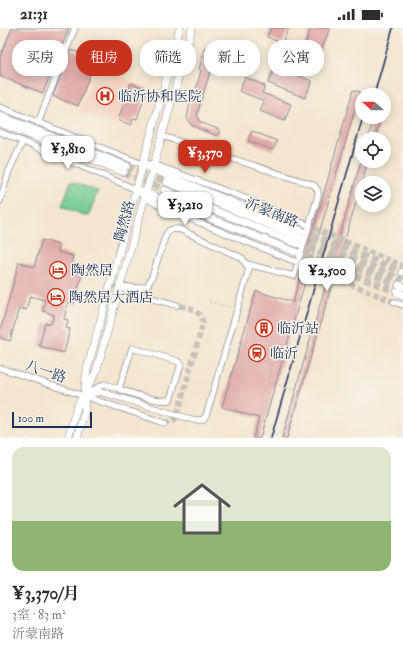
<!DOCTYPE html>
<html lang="zh">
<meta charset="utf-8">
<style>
:root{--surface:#fff;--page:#f2f2f3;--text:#2b2b33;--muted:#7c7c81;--accent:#c8321e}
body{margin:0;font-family:"IM FELL Double Pica","Noto Serif SC",serif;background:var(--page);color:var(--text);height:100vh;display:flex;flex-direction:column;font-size:15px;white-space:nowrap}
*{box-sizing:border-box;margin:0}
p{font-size:13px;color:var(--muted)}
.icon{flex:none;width:22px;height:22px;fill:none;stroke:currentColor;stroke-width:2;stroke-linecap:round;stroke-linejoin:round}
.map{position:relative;height:410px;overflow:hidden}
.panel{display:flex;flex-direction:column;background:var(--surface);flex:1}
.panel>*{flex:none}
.banner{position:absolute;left:12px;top:12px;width:379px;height:36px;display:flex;gap:8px}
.needle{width:26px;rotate:290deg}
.buttons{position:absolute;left:355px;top:60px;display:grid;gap:8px}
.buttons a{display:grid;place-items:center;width:36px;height:36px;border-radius:50%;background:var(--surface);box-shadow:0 2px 10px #0003;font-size:20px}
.scale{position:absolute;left:12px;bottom:10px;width:80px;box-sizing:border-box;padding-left:4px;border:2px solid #1b2f5e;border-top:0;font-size:11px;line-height:14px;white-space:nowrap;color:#1b2f5e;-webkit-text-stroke:3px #f7f3e8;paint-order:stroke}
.price{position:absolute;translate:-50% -34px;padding:0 9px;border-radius:8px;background:#fff;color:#222;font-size:13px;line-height:26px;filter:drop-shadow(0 1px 2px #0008)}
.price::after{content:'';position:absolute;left:50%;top:24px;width:12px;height:9px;margin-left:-6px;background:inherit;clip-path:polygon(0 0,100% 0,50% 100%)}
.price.on{background:var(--accent);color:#fff}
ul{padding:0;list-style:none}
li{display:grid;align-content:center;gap:8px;height:212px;padding:0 12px}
li span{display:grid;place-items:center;height:124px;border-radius:12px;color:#555}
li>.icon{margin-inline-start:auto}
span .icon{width:72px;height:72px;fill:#fffc;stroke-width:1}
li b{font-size:17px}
.pill{padding:0 14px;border-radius:16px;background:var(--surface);box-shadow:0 2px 10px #0003;font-size:14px;line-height:36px}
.pill.on{background:var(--accent);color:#fff}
.status{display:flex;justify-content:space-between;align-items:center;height:28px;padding:0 20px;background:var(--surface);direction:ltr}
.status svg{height:11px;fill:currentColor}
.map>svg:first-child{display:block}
.built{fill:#f4d3c1}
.green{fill:#73cb91;stroke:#477d78}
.building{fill:#e0aaa8}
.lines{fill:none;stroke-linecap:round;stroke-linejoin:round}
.minor-tunnel{stroke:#c9c1b8;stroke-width:5.5;stroke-dasharray:5.5 3;stroke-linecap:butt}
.major-tunnel{stroke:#c9c1b8;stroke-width:7;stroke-dasharray:7 3.5;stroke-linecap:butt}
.minor-casing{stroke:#888a96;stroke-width:7}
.major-casing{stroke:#888a96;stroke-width:8}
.path{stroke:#888a96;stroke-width:1;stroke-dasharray:1 3;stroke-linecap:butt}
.minor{stroke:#fff;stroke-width:5.5}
.major{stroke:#fff;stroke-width:7}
.rail{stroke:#1b2f5e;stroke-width:1.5}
.path-bridge{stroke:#888a96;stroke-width:1;stroke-dasharray:1 3;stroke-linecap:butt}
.labels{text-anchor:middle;stroke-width:3;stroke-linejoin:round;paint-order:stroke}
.poi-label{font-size:14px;fill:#1b2f5e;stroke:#f7f3e8;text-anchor:start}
.street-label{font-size:14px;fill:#1b2f5e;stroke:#f7f3e8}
</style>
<div class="status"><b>21:31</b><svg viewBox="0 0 49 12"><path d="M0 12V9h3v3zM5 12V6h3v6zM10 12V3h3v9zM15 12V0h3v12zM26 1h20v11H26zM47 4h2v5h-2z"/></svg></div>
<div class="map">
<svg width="403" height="410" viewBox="0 0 403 410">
<rect width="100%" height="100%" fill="#f7f3e8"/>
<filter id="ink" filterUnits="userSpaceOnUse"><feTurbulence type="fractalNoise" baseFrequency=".025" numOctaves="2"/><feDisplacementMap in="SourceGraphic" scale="8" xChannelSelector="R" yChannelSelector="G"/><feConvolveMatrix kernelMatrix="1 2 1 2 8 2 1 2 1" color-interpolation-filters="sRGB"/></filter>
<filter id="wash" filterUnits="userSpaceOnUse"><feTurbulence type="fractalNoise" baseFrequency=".012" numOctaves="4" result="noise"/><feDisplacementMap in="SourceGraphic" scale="16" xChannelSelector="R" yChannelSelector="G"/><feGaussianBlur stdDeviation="0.9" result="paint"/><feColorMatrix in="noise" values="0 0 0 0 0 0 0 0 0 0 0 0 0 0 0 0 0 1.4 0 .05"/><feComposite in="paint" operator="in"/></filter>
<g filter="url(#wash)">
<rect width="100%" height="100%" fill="#f4e5ce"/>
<path class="built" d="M 97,38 L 131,52 L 115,97 L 80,84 Z"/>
<path class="green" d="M 71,153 L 98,163 L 88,189 L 62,178 Z"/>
<g id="blocks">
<g class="building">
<path d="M 12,0 L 69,0 L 43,65 L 0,48 L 0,29 Z"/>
<path d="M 271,0 L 289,0 L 282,15 L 267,9 Z"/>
<path d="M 311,0 L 330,0 L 318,30 L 302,23 Z"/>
<path d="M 205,19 L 216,21 L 211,39 L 218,41 L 216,46 L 210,44 L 197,86 L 200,94 L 220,102 L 217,108 L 191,97 L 187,90 L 191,70 L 194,70 L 201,42 L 199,41 Z"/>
<path d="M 71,22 L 96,31 L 78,78 L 53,68 Z"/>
<path d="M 275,39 L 312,53 L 305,70 L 268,55 Z"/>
<path d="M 245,49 L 265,58 L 262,65 L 291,76 L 285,93 L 260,83 L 264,73 L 239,63 Z"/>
<path d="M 131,55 L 147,61 L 137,91 L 134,90 L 131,97 L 118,92 Z"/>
<path d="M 353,62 L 360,64 L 260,410 L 253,410 L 259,390 L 222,379 L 256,263 L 293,274 Z"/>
<path d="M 374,89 L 381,89 L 375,111 L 368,111 Z"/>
<path d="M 252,103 L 277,113 L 273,122 L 248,113 Z"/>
<path d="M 361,133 L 368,133 L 287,410 L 282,410 Z"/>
<path d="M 42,212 L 59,217 L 58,224 L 73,228 L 71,236 L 84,239 L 74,276 L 68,274 L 64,291 L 68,292 L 66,300 L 70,301 L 64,325 L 39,318 L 45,295 L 51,296 L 54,287 L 43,283 L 45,272 L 30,268 L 26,282 L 19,280 L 10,313 L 0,310 L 0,304 L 19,234 L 34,239 Z"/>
</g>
</g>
</g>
<g filter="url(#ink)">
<use href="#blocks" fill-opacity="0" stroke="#888a96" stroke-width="1"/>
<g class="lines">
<g class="minor-tunnel">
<path d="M 306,197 L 403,238"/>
<path d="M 295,233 L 394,274"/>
<path d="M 165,395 L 174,392 L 178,385 L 203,295 C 200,281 189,280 177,277"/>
</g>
<g class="major-tunnel">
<path d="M 127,138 L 167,154"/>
<path d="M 124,144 L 164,162"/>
<path d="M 302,203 L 402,244"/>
<path d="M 301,210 L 403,252"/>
<path d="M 298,216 L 399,257"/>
<path d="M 296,224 L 397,264"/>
</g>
<g class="minor-casing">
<g id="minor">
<path d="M 0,79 L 142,136 L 153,136 L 250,172 L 305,196"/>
<path d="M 38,95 L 75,0"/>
<path d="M 0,104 L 135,161 L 144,169 L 166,181 L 294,233"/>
<path d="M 162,108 L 314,157 L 318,163 L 318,168 L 294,248 L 247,236"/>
<path d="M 0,173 L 9,143 L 23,113"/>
<path d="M 119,258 L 131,265 L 177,277"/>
<path d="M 394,274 L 403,277"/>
<path d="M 0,340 L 165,395"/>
<path d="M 89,365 L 104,356 C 124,362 149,374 170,372 L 181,336 L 177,333 L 132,320 L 119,361"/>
<path d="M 84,368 L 101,364 L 194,392 L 202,392 L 206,388 L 249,241 L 242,230 L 179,201 C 171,201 168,201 165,209 L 152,249 L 147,258 L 139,260 L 119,258"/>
</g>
</g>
<g class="major-casing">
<g id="major">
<path d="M 0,88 L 127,138"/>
<path d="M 0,95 L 124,144"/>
<path d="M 147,139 L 302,203"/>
<path d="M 167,154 L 301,210"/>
<path d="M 164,162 L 298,216"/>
<path d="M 141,163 L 296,224"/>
<path d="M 402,244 L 403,244"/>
<path d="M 399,257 L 403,259"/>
<path d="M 397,264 L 403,267"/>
<path d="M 68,410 L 77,379 L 96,344 L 192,0"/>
<path d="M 77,410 L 85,382 L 84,368 L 87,342 L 180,0"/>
</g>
</g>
<path class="path" d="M 210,274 L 230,279"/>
<use href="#minor" class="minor"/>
<use href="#major" class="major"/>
<g class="rail">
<path d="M 374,67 L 393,0"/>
<path d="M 271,410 L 363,89"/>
</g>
<path class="path-bridge" d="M 271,337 L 269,354 L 300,364"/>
</g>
</g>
<defs>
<g id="hospital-ring" transform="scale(0.9)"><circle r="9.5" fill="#f7f3e8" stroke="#c8321e" stroke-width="1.5"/><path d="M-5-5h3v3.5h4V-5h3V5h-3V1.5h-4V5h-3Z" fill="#c8321e"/></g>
<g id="hotel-ring" transform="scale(0.9)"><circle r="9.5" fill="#f7f3e8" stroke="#c8321e" stroke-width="1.5"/><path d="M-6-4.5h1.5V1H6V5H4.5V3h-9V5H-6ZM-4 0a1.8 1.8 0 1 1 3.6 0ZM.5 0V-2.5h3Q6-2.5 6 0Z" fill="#c8321e"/></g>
<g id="building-ring" transform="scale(0.9)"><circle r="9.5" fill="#f7f3e8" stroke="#c8321e" stroke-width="1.5"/><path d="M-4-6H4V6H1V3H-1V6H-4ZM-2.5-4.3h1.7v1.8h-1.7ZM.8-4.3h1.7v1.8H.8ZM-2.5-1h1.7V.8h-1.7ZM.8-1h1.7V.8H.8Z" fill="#c8321e"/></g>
<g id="station-ring" transform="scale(0.9)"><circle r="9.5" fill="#f7f3e8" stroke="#c8321e" stroke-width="1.5"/><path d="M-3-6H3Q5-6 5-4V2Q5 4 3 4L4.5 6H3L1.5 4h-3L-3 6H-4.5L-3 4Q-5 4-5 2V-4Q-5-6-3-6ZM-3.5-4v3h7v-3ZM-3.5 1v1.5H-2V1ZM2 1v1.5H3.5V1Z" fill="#c8321e"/></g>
</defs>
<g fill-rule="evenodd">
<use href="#hospital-ring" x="105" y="68"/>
<use href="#hotel-ring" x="58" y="242"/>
<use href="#hotel-ring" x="56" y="269"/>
<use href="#building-ring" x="264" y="300"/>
<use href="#station-ring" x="257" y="325"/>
</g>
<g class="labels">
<g class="poi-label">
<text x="118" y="73">临沂协和医院</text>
<text x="71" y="247">陶然居</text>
<text x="69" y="274">陶然居大酒店</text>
<text x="277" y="305">临沂站</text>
<text x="270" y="330">临沂</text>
</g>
<g class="street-label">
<text transform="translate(272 184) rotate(22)" y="5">沂蒙南路</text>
<text transform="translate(124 193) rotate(-75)" y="5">陶然路</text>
<text transform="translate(46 343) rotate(19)" y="5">八一路</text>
</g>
</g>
</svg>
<div class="buttons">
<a><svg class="needle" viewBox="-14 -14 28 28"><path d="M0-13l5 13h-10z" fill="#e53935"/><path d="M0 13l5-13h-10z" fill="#7c7c81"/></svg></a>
<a><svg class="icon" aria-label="locate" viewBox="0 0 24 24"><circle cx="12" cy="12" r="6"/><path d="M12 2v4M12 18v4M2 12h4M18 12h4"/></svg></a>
<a><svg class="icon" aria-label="layers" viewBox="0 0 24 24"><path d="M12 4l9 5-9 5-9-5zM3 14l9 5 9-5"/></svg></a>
</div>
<div class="scale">100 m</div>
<b class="price" style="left:68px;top:142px">¥3,810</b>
<b class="price on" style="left:205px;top:146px">¥3,370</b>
<b class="price" style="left:185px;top:198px">¥3,210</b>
<b class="price" style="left:327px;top:264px">¥2,500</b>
<div class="banner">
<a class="pill">买房</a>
<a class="pill on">租房</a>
<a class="pill">筛选</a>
<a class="pill">新上</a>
<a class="pill">公寓</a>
</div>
</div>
<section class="panel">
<ul>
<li><span style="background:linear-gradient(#dfe7d0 60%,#8fb573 0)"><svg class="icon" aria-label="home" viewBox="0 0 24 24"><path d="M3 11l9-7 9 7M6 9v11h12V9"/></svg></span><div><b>¥3,370/月</b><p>3室 · 83 m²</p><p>沂蒙南路</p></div></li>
</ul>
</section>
